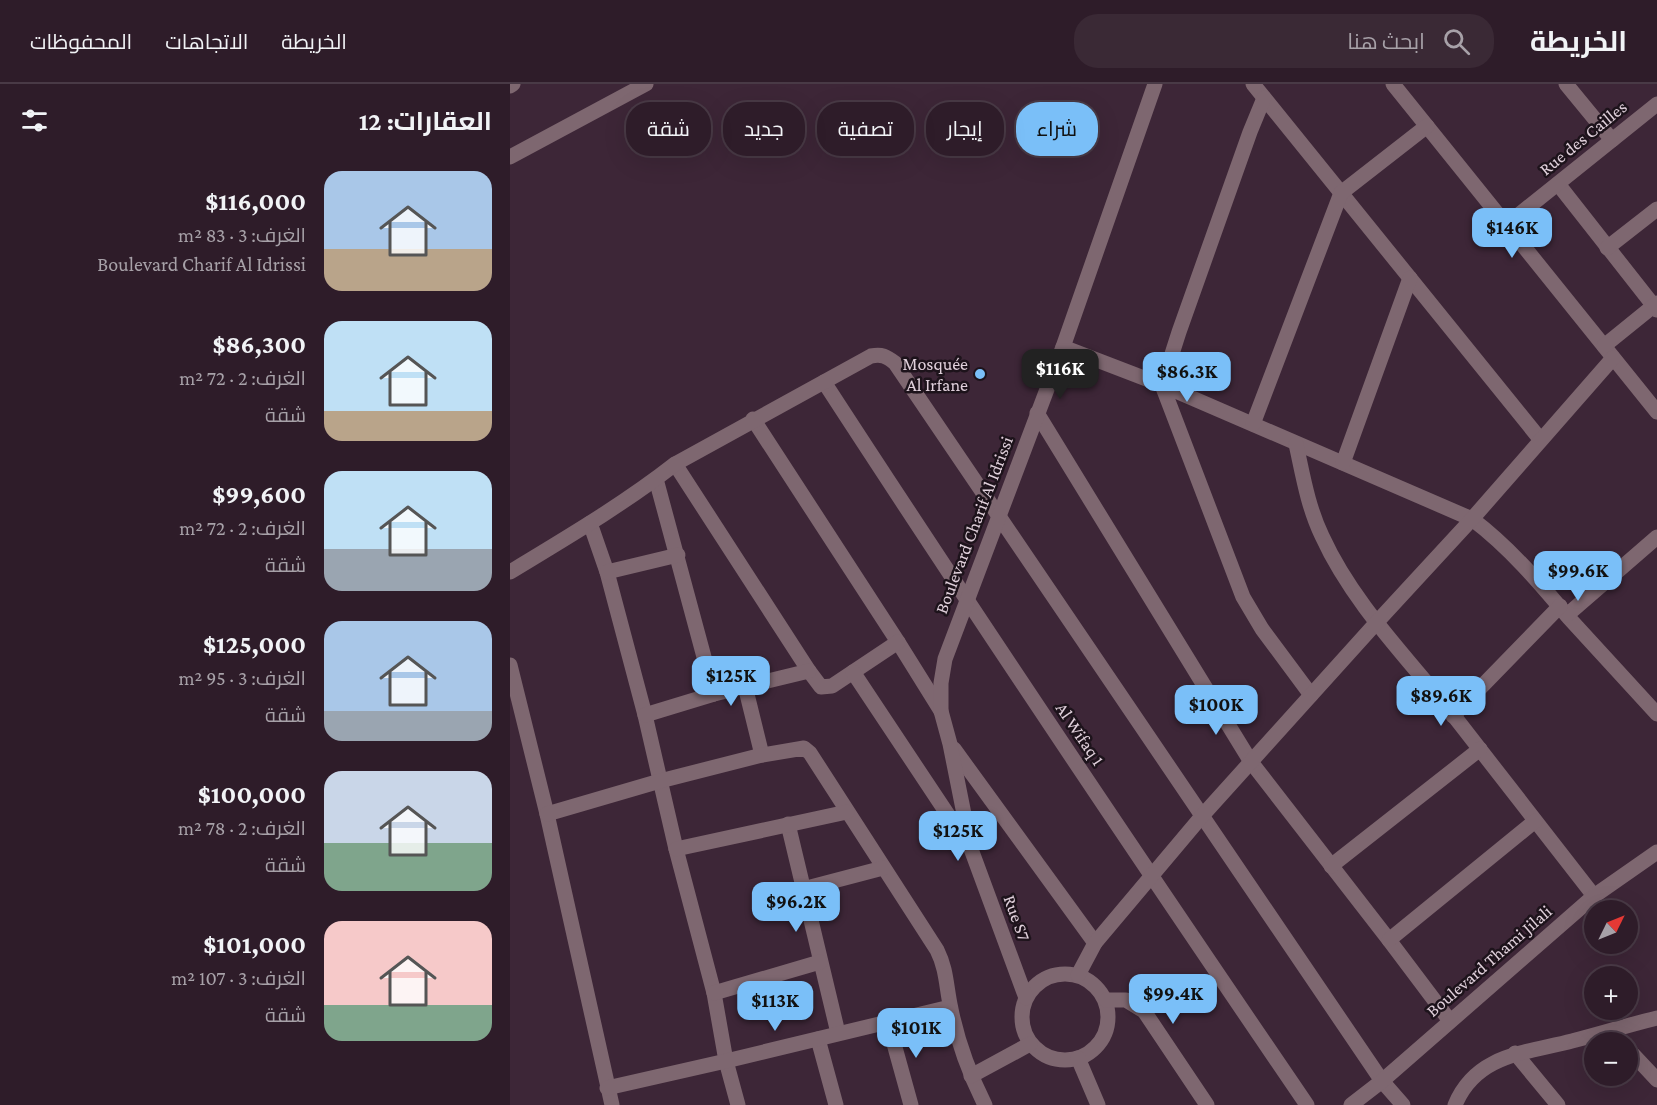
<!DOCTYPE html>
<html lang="ar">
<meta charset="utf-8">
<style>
:root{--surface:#2e1c29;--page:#3a2935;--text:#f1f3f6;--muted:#a7a1a8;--line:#493a46;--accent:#7abff8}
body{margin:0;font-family:"Crimson Pro",Cairo,serif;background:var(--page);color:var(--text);direction:rtl;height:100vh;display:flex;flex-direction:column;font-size:22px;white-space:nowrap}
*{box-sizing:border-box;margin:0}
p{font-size:20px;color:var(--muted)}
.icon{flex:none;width:33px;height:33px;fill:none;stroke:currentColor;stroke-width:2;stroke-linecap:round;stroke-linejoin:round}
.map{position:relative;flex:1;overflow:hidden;direction:ltr}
.panel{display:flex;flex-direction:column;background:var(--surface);width:510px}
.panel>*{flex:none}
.guide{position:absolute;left:18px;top:18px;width:570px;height:54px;direction:rtl;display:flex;gap:12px}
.needle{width:39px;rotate:47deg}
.fabs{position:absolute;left:1074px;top:816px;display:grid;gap:12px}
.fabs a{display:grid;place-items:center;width:54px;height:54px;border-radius:50%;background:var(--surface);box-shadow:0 6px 24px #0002,0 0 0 2px var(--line);font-size:30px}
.price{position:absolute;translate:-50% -51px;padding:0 14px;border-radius:12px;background:var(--accent);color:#111;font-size:20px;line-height:39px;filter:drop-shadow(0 2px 3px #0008)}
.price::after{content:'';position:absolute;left:50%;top:36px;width:18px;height:14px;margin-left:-9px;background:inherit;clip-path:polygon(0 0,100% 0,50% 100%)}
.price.selected{background:#222;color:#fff}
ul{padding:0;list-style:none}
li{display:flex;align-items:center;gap:18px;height:150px;padding:0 18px}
li span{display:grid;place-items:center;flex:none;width:168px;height:120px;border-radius:18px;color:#555}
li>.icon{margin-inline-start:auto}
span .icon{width:72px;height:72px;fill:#fffc;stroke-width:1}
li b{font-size:26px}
h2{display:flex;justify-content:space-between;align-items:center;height:72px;padding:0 18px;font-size:26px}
.chip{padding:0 21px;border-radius:24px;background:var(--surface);box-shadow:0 6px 24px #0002,0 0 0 2px var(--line);font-size:21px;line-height:54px}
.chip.selected{background:var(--accent);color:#111}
header{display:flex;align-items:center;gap:36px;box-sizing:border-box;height:84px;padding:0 30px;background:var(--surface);border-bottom:2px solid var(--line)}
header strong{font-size:28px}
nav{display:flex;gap:33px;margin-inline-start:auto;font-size:21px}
.search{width:420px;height:54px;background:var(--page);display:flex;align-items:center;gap:15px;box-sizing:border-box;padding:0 21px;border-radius:24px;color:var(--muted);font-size:22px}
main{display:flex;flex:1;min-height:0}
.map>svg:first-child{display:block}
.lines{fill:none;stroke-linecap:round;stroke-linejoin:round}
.minor{stroke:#7e6770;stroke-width:15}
.poi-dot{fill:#7abff8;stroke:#1d131b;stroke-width:2}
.labels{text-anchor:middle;stroke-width:5;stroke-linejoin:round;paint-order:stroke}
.street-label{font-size:18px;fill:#e0d0db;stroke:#1d131b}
.poi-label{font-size:18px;fill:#e0d0db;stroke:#1d131b;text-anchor:end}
</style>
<header>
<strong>الخريطة</strong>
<div class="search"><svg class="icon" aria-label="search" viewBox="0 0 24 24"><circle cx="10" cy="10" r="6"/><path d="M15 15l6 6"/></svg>ابحث هنا</div>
<nav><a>الخريطة</a><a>الاتجاهات</a><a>المحفوظات</a></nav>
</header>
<main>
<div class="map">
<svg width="1147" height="1021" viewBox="0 0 1147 1021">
<rect width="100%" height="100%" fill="#3d2637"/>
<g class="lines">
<g class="minor">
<path d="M 743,0 L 1030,355"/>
<path d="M 883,0 L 1147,328"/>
<path d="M 1056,0 L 1102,56"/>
<path d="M 0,2 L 3,0"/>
<path d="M 754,14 L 740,48 L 669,248 L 652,301 L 733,513 L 752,545 L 801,611"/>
<path d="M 0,73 L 136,0"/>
<path d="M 1048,100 L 1147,226"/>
<path d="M 996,141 L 1147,20"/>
<path d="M 1097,164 L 1147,125"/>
<path d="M 1094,262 L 1147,219"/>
<path d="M 553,263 L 652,301 L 962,435 C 999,463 1029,498 1059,534 C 1088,566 1118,598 1147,630"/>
<path d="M 314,298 C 472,541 634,782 797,1021"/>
<path d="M 527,329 L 741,678 L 879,856 L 940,937"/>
<path d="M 243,335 L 388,558 L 431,627"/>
<path d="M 743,340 L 831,109 L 917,42"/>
<path d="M 786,360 C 793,392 798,423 812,452 C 843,520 898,574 944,632 C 991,692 1037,752 1084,812"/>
<path d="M 833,379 L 900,194"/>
<path d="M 165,380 L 299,587 L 311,603 L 322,602 L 388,558"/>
<path d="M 146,395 L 204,610"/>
<path d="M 80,439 L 97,488 L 135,631 L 166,765 L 204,909 L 216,977 L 228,1021"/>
<path d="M 0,488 C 56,454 114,420 165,380 L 361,272 C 372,270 376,272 385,279 L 872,997 L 893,1021"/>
<path d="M 97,488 L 168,471"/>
<path d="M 1057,531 L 1147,453"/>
<path d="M 0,581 L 37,730 L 102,1021"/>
<path d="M 343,588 L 456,758"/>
<path d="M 235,602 L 252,671"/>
<path d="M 135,631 L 204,610 L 299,587"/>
<path d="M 943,632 L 1050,522"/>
<path d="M 444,665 L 585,859"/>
<path d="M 37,730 L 150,697 L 252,671 L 294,664 L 300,669 L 427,866 C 437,886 436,903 441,925 C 448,960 459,989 475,1021"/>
<path d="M 278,740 L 328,949"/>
<path d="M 166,765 L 337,728"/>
<path d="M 821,782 L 970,665"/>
<path d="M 293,805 L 373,784"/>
<path d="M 879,856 L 1025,737"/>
<circle cx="555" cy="933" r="43"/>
<path d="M 568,891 L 585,859 L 692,732 L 867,538 L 962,435 L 1103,274"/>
<path d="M 204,909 L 310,878"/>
<path d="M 516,914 L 461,765 L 440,660 L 431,627 L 431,599 L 435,575 L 553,263 L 645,0"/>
<path d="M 596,916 L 616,916 L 634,927 L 697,1021"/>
<path d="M 378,938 L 401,1021"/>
<path d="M 308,955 L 326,1021"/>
<path d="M 1118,965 L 1147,996"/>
<path d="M 1005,969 L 1048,1021"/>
<path d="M 568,974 L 588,1021"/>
<path d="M 461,992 L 520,960"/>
<path d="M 97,1004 L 216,977 L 440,923"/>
<path d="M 841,1021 L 872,997 L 1084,812 L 1147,768"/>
<path d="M 945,1021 C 966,970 1016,969 1062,957 C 1090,950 1118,941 1147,934"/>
</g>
</g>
<circle class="poi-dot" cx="470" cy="290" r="6"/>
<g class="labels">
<g class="street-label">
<text transform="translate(1073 54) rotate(-39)" y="6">Rue des Cailles</text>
<text transform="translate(464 441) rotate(-69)" y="6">Boulevard Charif Al Idrissi</text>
<text transform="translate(570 650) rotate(56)" y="6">Al Wifaq 1</text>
<text transform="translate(507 834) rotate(70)" y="6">Rue S7</text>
<text transform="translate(979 877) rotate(-41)" y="6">Boulevard Thami Jilali</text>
</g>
<g class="poi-label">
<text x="458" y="286">Mosquée<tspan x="458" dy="21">Al Irfane</tspan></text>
</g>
</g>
</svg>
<div class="fabs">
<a><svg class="needle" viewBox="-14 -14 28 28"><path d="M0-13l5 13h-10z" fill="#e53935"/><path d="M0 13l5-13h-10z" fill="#a7a1a8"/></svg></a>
<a>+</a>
<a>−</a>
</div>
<b class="price" style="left:1002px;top:175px">$146K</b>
<b class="price selected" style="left:550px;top:316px">$116K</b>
<b class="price" style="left:677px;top:319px">$86.3K</b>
<b class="price" style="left:1068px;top:518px">$99.6K</b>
<b class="price" style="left:221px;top:623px">$125K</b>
<b class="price" style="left:931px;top:643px">$89.6K</b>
<b class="price" style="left:706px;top:652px">$100K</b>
<b class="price" style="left:448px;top:778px">$125K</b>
<b class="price" style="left:286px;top:849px">$96.2K</b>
<b class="price" style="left:663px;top:941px">$99.4K</b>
<b class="price" style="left:265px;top:948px">$113K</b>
<b class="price" style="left:406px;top:975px">$101K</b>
<div class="guide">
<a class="chip selected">شراء</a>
<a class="chip">إيجار</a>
<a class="chip">تصفية</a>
<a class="chip">جديد</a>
<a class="chip">شقة</a>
</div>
</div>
<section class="panel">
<h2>العقارات: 12<svg class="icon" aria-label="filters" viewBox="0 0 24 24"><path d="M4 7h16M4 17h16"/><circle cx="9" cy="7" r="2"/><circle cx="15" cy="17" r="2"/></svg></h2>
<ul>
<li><span style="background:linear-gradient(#a9c7e8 65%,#b9a48a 0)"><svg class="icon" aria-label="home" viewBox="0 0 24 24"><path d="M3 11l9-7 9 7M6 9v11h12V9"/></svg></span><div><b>$116,000</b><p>الغرف: 3 · 83 m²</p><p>Boulevard Charif Al Idrissi</p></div></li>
<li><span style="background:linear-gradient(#bfe0f5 75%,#b9a48a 0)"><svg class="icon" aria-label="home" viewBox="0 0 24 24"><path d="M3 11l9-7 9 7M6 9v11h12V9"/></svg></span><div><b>$86,300</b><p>الغرف: 2 · 72 m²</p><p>شقة</p></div></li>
<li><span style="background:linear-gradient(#bfe0f5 65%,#9aa5b1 0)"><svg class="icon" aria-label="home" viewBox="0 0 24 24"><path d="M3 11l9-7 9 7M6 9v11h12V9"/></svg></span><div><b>$99,600</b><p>الغرف: 2 · 72 m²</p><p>شقة</p></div></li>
<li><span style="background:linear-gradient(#a9c7e8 75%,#9aa5b1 0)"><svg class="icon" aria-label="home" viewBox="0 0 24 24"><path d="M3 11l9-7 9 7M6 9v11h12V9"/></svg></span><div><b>$125,000</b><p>الغرف: 3 · 95 m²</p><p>شقة</p></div></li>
<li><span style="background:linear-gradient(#c9d6e8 60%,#7fa58c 0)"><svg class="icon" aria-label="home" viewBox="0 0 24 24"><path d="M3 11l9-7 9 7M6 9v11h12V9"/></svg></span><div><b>$100,000</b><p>الغرف: 2 · 78 m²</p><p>شقة</p></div></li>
<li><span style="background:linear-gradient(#f6c9c9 70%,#7fa58c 0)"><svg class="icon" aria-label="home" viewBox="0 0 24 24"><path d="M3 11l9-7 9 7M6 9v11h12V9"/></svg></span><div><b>$101,000</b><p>الغرف: 3 · 107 m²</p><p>شقة</p></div></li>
</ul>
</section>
</main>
